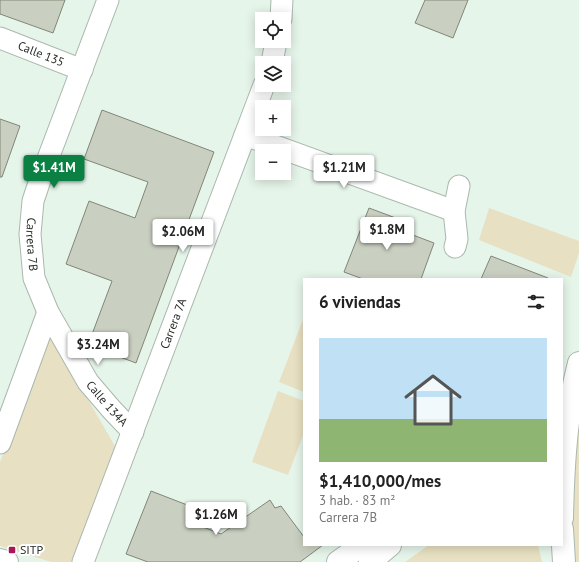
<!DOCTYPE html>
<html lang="es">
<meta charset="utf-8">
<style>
:root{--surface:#fff;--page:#f2f2f2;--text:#222;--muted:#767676;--line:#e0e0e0;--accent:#0b8043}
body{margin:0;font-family:"PT Sans",sans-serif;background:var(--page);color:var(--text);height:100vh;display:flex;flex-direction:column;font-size:15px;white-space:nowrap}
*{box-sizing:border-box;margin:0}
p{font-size:13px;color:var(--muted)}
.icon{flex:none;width:22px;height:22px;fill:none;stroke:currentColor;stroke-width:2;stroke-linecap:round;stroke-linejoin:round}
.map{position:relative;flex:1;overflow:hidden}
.drawer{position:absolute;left:303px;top:278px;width:260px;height:268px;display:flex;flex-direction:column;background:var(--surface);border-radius:0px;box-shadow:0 2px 10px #0003}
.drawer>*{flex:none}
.controls{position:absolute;left:255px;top:12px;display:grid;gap:8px}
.controls a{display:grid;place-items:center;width:36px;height:36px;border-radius:0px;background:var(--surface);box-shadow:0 2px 10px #0003;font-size:20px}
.price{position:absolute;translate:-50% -34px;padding:0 9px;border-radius:4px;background:#fff;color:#222;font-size:13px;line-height:26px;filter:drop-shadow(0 1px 2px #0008)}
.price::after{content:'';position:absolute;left:50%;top:24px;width:12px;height:9px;margin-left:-6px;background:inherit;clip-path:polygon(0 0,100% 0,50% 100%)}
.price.on{background:var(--accent);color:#fff}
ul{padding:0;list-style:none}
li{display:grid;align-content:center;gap:8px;height:212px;padding:0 16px}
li+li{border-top:1px solid var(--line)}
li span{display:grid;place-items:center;height:124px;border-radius:0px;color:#555}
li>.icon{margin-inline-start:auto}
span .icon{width:72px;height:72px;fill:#fffc;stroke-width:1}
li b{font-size:17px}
h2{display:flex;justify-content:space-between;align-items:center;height:48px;padding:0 16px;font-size:17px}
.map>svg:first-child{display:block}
.green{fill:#e8e0c2}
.building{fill:#cad0c1;stroke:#818678}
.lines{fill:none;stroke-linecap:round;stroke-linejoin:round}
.minor-casing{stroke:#aab8ae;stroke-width:23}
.major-casing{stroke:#aab8ae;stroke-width:24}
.minor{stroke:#fff;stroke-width:21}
.major{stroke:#fff;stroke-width:22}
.poi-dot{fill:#a81856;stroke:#fff;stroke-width:1.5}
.labels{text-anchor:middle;stroke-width:4;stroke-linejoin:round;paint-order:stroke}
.street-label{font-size:12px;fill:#272c28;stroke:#fff}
.poi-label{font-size:12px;fill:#272c28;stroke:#fff;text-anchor:start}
</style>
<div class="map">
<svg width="579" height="562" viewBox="0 0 579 562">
<rect width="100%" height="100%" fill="#e6f5ea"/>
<g class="green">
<path d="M 489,208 L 579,241 L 579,253 L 571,277 L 479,240 Z"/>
<path d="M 304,317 L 304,392 L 279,382 Z"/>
<path d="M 49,332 L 116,448 L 74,562 L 51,562 L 0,546 L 0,462 Z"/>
<path d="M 278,391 L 304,401 L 304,433 L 288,475 L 252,462 Z"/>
<path d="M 579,411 L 579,562 L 573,562 L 569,525 Z"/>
<path d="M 429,545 L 538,545 L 542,562 L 405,562 Z"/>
</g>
<g class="building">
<path d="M 0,0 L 65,0 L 53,33 L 0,14 Z"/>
<path d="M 425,0 L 468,0 L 453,38 L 415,23 Z"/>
<path d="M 102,110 L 214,152 L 136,363 L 88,345 L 112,281 L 66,264 L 89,201 L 135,218 L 148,182 L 84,159 Z"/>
<path d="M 0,119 L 20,126 L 2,177 L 0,177 Z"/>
<path d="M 369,208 L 401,220 L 397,229 L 434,243 L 421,279 L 363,279 L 344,272 Z"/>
<path d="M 491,256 L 548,278 L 548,279 L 481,279 Z"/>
<path d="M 151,491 L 195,508 L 190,522 L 221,534 L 270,500 L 275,508 L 281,506 L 304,537 L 304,545 L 323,545 L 300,562 L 148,562 L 126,554 Z"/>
</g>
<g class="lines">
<g class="minor-casing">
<g id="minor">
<path id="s1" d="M 108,0 L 41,177 L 33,201 L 30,234 L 34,278 L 48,312 L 88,382 L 112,410 L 133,432"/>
<path d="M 281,19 L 282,0"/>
<path id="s2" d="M 0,38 L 82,70"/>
<path d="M 272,63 L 276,41"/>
<path d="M 245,135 L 454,211"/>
<path d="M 455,247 L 457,239 L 454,211 L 459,186"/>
<path d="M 0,443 L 48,312"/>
<path id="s3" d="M 83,562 L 264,85"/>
</g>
</g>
<g class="major-casing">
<g id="major">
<path d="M 562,518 C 563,467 566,413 579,363"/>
<path d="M 562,529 L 564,562"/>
<path d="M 0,560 L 7,562"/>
<path d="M 338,562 L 362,545"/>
<path d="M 370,562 L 390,545"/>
</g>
</g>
<use href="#minor" class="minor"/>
<use href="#major" class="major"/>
</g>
<rect class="poi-dot" x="8" y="546" width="8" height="8" rx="2"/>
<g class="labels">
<g class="street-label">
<text dy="4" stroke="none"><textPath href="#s2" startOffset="44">Calle 135</textPath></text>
<text dy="4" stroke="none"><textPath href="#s1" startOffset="258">Carrera 7B</textPath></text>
<text dy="4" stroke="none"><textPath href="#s3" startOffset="255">Carrera 7A</textPath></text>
<text dy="4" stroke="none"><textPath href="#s1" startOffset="438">Calle 134A</textPath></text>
</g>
<g class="poi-label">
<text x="20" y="554">SITP</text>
</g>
</g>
</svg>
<div class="controls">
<a><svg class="icon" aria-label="locate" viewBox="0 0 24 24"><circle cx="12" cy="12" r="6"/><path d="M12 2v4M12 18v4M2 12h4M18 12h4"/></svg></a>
<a><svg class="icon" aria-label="layers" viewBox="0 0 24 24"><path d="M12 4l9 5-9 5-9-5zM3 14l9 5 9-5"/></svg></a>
<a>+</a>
<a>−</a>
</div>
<b class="price on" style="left:54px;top:189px">$1.41M</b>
<b class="price" style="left:344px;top:189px">$1.21M</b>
<b class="price" style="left:387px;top:251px">$1.8M</b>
<b class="price" style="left:183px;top:253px">$2.06M</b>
<b class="price" style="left:98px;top:366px">$3.24M</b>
<b class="price" style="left:216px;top:536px">$1.26M</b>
<section class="drawer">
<h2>6 viviendas<svg class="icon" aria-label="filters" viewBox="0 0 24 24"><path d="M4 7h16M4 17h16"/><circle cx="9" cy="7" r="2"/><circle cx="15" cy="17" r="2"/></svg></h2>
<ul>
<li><span style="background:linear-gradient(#bfe0f5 65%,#8fb573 0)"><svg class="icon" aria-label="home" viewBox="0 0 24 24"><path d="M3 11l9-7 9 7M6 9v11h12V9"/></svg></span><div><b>$1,410,000/mes</b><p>3 hab. · 83 m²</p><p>Carrera 7B</p></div></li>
</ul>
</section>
</div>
